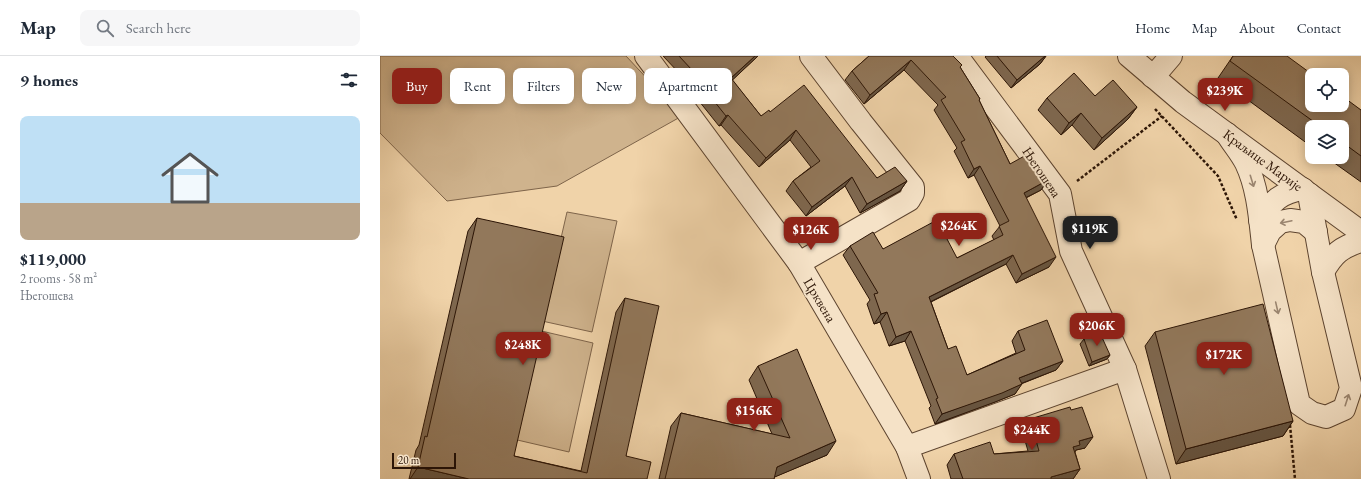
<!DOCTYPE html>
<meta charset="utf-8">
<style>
:root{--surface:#fff;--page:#f6f6f7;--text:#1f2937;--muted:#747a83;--line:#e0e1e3;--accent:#8f2418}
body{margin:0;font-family:"EB Garamond",serif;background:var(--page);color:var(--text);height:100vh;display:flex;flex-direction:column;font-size:15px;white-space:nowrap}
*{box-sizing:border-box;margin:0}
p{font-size:13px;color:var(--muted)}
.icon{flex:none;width:22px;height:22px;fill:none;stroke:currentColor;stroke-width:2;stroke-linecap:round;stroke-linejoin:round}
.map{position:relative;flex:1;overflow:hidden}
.details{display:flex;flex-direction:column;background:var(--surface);width:380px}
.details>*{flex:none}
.hud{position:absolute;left:12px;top:12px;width:380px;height:36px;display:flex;gap:8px}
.controls{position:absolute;left:925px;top:12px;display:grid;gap:8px}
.controls a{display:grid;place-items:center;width:44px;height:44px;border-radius:8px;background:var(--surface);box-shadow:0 2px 10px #0003;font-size:20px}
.scale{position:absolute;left:12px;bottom:10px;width:64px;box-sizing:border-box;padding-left:4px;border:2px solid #2c1506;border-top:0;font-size:11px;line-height:14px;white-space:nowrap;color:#2c1506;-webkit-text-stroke:3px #f5e2c7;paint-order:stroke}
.price{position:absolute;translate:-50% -34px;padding:0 9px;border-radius:8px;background:var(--accent);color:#fff;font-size:13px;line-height:26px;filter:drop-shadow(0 1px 2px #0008)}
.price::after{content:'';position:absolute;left:50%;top:24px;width:12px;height:9px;margin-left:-6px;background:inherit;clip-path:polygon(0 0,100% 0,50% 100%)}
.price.active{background:#222;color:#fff}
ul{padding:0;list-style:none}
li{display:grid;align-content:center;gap:8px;height:212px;padding:0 20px}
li+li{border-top:1px solid var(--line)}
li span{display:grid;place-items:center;height:124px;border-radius:8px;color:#555}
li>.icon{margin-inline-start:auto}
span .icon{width:72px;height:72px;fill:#fffc;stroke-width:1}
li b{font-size:17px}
h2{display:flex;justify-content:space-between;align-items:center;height:48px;padding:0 20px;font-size:17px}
.tag{padding:0 14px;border-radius:8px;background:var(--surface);box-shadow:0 2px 10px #0003;font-size:14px;line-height:36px}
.tag.active{background:var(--accent);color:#fff}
header{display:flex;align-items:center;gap:24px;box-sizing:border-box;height:56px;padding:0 20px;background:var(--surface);border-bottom:1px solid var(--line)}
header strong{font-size:19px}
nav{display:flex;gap:22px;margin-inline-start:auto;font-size:14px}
.search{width:280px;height:36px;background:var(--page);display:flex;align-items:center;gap:10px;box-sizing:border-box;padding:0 14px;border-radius:8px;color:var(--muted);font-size:15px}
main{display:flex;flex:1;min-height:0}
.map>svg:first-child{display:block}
.green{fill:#cfb38d;stroke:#7e644a}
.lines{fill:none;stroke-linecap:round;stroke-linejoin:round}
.minor-casing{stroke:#5d442f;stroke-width:24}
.path{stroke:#2c1506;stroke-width:2.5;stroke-dasharray:3 2;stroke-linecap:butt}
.minor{stroke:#f5e2c7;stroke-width:22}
.wall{fill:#7e674e;stroke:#2c1506}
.shaded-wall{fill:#665440;stroke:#2c1506}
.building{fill:#92785b;stroke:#2c1506}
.oneway{stroke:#9b8670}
.labels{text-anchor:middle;stroke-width:4;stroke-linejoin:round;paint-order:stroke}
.street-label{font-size:14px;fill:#2c1506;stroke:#f5e2c7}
</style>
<header>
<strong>Map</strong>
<div class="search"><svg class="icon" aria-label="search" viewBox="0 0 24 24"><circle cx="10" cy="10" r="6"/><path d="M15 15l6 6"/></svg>Search here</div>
<nav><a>Home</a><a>Map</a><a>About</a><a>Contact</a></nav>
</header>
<main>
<section class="details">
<h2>9 homes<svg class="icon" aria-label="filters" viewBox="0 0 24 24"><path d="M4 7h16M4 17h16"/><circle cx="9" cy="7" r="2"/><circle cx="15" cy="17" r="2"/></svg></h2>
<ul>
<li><span style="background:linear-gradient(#bfe0f5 70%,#b9a48a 0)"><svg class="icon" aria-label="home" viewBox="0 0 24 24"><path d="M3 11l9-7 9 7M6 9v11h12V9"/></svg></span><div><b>$119,000</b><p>2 rooms · 58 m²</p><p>Његошева</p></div></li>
</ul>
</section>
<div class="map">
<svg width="981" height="423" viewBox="0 0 981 423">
<rect width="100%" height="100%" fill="#f0d3a9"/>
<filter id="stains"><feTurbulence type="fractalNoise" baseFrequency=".005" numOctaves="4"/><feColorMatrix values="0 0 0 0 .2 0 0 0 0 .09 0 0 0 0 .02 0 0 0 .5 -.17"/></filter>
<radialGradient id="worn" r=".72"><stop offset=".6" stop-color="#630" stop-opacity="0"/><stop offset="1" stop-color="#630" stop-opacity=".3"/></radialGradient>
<g class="green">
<path d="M 0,0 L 246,0 L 302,60 L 177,130 L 67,145 L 0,77 Z"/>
<path d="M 187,156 L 237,165 L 212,276 L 162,265 Z"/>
<path d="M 157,274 L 213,287 L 189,396 L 133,383 Z"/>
</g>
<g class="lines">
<g class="minor-casing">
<g id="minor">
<path d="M 266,0 L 419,207 L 527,391 L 539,423"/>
<path d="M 577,0 L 680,138 L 691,195 L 745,313 L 779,423"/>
<path d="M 749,0 L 803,46 L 981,176"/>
<path d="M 773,21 L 791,0"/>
<path d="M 847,78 C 853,88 861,97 866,107 C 878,132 880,162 883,189 L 919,348 L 932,357 L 946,361 L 964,353 L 971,332 L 943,216 L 929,138"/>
<path d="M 880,164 C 893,144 900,137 923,133"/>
<path d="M 883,189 L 890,175 L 900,166 L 910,164 L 924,166 L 936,176"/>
<path d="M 419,207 L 529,144 L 533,137 L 533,131 L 481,66 L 431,0"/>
<path d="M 943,216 C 953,198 961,191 981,185"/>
<path d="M 527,391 L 745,313"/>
</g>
</g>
<g class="path">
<path d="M 775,53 L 838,120 L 857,164"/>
<path d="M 697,125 L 782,60"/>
<path d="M 910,369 L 915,423"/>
</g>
<use href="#minor" class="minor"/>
</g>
<g class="wall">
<path d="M 283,0 L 378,0 L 352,24 L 381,60 L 390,56 L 497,122 L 527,125 L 520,135 L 480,157 L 465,130 L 426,160 L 406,135 L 413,125 L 431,111 L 410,84 L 379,111 L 341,69 L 339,70 L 315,40 L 318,37 Z"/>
<path d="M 489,0 L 582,9 L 580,11 L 600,43 L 599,44 L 630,108 L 668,124 L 661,134 L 646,142 L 669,211 L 636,227 L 626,208 L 551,246 L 568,293 L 587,319 L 636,297 L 632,285 L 638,275 L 683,305 L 676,314 L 641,328 L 635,338 L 615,346 L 555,368 L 549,352 L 551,350 L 525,285 L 509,290 L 500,266 L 494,268 L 487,248 L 490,244 L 463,199 L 470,190 L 503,193 L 577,202 L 614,184 L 612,180 L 620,170 L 594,119 L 588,122 L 574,95 L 577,92 L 554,54 L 558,49 L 524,14 L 484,48 L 465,24 L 472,15 Z"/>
<path d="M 606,0 L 666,0 L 660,8 L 631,32 L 605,1 Z"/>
<path d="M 853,0 L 981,54 L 981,126 L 946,101 L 962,101 L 962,71 L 932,71 L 932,91 L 838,22 Z"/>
<path d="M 715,40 L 757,51 L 748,63 L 714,94 L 692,69 L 681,79 L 658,54 L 667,42 Z"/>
<path d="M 97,162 L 134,400 L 201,415 L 236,256 L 245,242 L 246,400 L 267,423 L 29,423 L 36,394 L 39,389 L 88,175 Z"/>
<path d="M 775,276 L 913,365 L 903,380 L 796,408 L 765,290 Z"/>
<path d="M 704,283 L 730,299 L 727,303 L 709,310 L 700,288 Z"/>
<path d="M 378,310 L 447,399 L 394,421 L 394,423 L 279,423 L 291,370 L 301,357 L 392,378 L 369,324 Z"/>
<path d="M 650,363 L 705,392 L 696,394 L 695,396 L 700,413 L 693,423 L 571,423 L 567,409 L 574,398 L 614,398 L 648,395 L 642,374 Z"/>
</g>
<g class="shaded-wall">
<path d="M 375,0 L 378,0 L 344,32 L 351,22 Z"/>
<path d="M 665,0 L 666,0 L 660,8 L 631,32 L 637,24 Z"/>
<path d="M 531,4 L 524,14 L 484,48 L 490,39 Z"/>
<path d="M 757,51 L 748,63 L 714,94 L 722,82 Z"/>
<path d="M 701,57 L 692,69 L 681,79 L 689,67 Z"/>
<path d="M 348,59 L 341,69 L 339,70 L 346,60 Z"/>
<path d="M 416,74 L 410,84 L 379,111 L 386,102 Z"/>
<path d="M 600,110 L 594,119 L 588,122 L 594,113 Z"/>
<path d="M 472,121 L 465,130 L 426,160 L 432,151 Z"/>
<path d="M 668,124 L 661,134 L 637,146 L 644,137 Z"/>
<path d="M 527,125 L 520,135 L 480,157 L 487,148 Z"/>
<path d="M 633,199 L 626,208 L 542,250 L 549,241 Z"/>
<path d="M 676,201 L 669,211 L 636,227 L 642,218 Z"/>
<path d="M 507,256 L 500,266 L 494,268 L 501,258 Z"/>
<path d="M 531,275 L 525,285 L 509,290 L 516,281 Z"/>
<path d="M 730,299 L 727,303 L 709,310 L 712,306 Z"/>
<path d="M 683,305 L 676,314 L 632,331 L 639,322 Z"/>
<path d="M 642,328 L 635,338 L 615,346 L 555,368 L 562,358 Z"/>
<path d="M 913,365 L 903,380 L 796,408 L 806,393 Z"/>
<path d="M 713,381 L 705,392 L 696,394 L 692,400 L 693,391 L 699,385 Z"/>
<path d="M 456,385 L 447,399 L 390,423 L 397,411 Z"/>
<path d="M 38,411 L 89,423 L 30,423 Z"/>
<path d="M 700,413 L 693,423 L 670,423 L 671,421 Z"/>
</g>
<g class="building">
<path d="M 299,0 L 375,0 L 351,22 L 381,60 L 389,54 L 390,56 L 424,29 L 497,122 L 515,111 L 527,125 L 487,148 L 472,121 L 432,151 L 413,125 L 440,105 L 416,74 L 386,102 L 348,59 L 346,60 L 322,30 L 325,28 Z"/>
<path d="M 489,0 L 573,0 L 582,9 L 580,11 L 600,43 L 599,44 L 630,108 L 648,98 L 668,124 L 644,137 L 676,201 L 642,218 L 633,199 L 549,241 L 568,293 L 576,290 L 587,319 L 645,294 L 638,275 L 667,264 L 683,305 L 639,322 L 642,328 L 622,337 L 562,358 L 556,343 L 558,342 L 531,275 L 516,281 L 507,256 L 501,258 L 494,238 L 498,237 L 470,190 L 493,176 L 503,193 L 557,164 L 577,202 L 623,179 L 619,170 L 629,165 L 600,110 L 594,113 L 581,86 L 585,84 L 561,44 L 566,41 L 531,4 L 490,39 L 472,15 Z"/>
<path d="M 617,0 L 665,0 L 637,24 Z"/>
<path d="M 853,0 L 907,0 L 933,19 L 932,19 L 932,49 L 962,49 L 962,40 L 981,54 L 981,100 L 962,86 L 962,71 L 941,71 L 850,5 Z"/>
<path d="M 694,17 L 715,40 L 733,24 L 757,51 L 722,82 L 701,57 L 689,67 L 667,42 Z"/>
<path d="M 97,162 L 184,181 L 134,400 L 207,417 L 245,242 L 279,250 L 246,400 L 271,406 L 267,423 L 89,423 L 38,411 L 45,380 L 47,381 Z"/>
<path d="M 883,248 L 913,365 L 806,393 L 775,276 Z"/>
<path d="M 720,277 L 730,299 L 712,306 L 704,283 Z"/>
<path d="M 417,293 L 456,385 L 397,411 L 394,423 L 285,423 L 301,357 L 410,382 L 378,310 Z"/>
<path d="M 690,351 L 691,354 L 702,351 L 713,381 L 699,385 L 700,389 L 693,391 L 700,413 L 671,421 L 671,423 L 583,423 L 574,398 L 610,386 L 614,398 L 659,395 L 650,363 Z"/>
</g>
<defs><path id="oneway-shaft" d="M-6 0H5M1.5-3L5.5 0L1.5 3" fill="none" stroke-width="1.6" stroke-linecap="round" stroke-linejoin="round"/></defs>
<g class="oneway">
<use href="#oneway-shaft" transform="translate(872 125) rotate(73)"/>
<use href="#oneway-shaft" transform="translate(906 166) rotate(168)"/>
<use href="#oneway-shaft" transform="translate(897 252) rotate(77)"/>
<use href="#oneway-shaft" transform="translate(967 344) rotate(-72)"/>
</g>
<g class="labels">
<g class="street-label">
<text transform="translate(883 104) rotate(36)" y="5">Краљице Марије</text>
<text transform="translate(662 116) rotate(56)" y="5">Његошева</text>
<text transform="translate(440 244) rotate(59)" y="5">Црквена</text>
</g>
</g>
<rect width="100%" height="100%" filter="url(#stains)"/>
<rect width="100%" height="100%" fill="url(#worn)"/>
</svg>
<div class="controls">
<a><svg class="icon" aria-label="locate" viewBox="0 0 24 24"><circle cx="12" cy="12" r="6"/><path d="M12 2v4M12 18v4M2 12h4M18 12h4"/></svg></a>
<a><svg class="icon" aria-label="layers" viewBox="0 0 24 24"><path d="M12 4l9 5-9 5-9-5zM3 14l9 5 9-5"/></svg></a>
</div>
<div class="scale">20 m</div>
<b class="price" style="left:845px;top:56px">$239K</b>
<b class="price" style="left:579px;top:191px">$264K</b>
<b class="price active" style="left:710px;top:194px">$119K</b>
<b class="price" style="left:431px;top:195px">$126K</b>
<b class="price" style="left:717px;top:291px">$206K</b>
<b class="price" style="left:143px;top:310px">$248K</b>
<b class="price" style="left:844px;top:320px">$172K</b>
<b class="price" style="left:374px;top:376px">$156K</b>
<b class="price" style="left:652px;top:395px">$244K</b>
<div class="hud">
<a class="tag active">Buy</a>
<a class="tag">Rent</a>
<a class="tag">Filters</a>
<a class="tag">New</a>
<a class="tag">Apartment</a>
</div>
</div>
</main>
